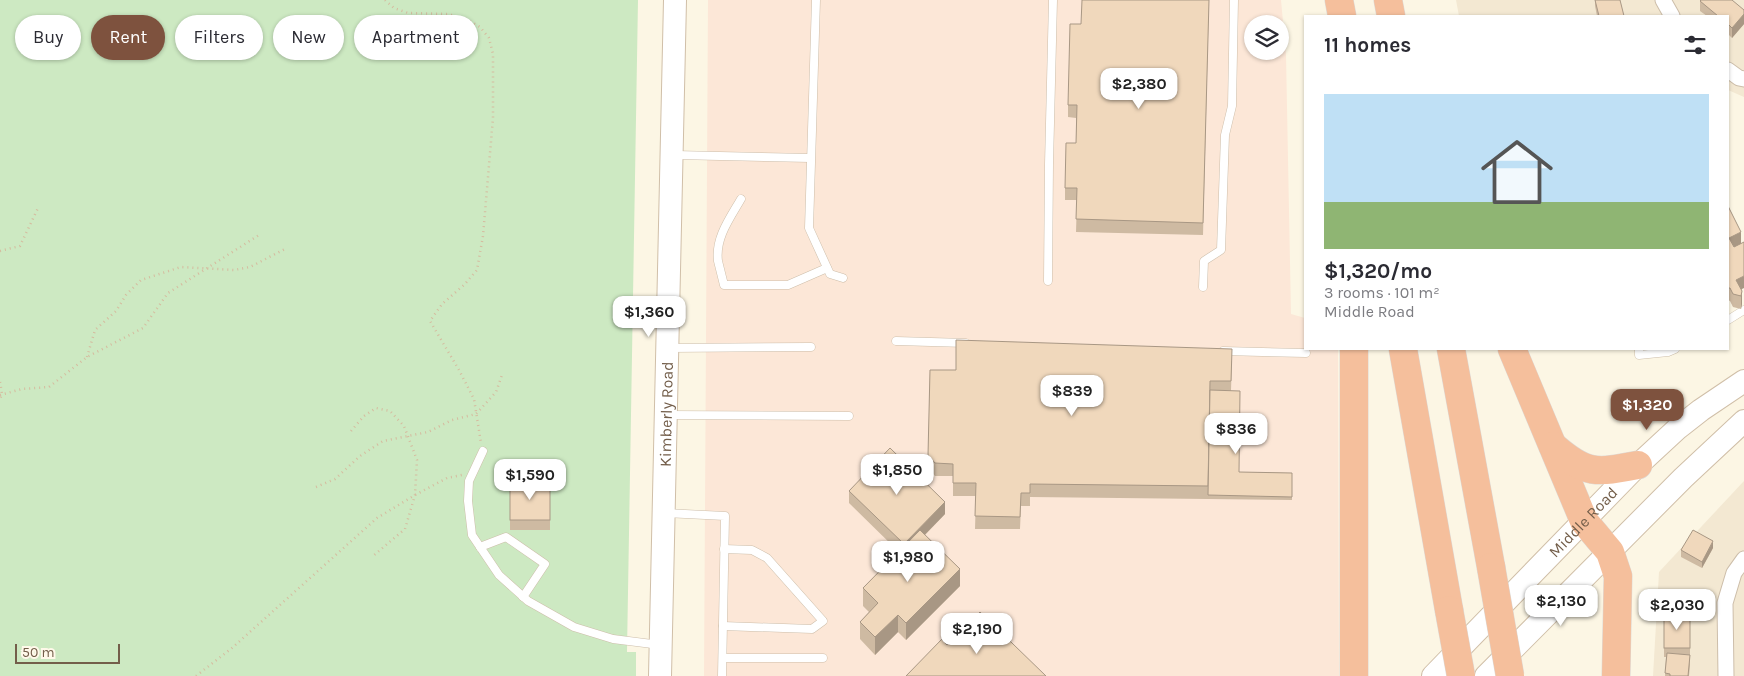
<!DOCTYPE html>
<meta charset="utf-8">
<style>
:root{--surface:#fff;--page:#f2f2f3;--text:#2b2b33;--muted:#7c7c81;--accent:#7e523e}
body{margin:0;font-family:Karla,sans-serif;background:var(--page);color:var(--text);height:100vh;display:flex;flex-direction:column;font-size:19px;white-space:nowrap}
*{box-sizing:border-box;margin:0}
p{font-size:16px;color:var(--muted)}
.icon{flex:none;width:28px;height:28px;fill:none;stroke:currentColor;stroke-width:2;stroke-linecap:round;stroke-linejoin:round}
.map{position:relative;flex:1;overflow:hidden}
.panel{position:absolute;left:1304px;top:15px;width:425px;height:335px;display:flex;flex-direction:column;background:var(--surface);border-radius:0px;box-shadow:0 1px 4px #0004}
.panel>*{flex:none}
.banner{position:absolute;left:15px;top:15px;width:475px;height:45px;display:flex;gap:10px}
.controls{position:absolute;left:1244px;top:15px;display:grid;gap:10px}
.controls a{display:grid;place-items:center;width:45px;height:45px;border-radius:50%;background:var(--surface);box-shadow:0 1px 4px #0004;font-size:25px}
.scale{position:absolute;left:15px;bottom:12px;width:105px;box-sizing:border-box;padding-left:5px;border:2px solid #735e4a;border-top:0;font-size:14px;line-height:18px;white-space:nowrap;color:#735e4a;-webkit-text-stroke:4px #fff9ea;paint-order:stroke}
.price{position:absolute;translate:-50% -42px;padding:0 11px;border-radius:10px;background:#fff;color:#222;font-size:16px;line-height:32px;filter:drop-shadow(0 1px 2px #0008)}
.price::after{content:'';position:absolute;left:50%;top:30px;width:15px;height:11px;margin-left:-8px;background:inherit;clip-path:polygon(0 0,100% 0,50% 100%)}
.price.on{background:var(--accent);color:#fff}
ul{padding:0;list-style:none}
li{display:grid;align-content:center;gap:10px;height:265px;padding:0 20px}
li span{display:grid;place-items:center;height:155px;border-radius:0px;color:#555}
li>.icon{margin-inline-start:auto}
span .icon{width:90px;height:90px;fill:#fffc;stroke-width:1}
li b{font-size:21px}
h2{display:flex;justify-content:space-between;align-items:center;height:60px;padding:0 20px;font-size:21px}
.pill{padding:0 18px;border-radius:22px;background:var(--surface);box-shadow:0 1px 4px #0004;font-size:18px;line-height:45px}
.pill.on{background:var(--accent);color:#fff}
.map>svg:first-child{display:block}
.residential{fill:#f3e8d2}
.commercial{fill:#fce7d7;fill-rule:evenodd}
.green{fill:#cde9c2}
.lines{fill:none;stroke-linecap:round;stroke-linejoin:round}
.service-casing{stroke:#cdbeaa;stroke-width:9}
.minor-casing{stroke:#cdbeaa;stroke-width:17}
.secondary-casing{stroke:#d0bfa8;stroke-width:24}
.motorway-casing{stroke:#ddd8d4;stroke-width:29}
.path{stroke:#d5bb9f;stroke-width:2.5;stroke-dasharray:1 4;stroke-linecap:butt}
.service{stroke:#fff;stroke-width:8}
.minor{stroke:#fff;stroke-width:15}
.secondary{stroke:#fff;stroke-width:22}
.motorway{stroke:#f5bf9c;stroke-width:28}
.motorway-bridge-casing{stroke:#ddd8d4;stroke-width:29;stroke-linecap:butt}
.motorway-bridge{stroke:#f5bf9c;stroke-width:28}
.wall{fill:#cebaa2}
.shaded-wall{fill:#a89784}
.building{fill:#f0d8bc;stroke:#a89784}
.labels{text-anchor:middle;stroke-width:4.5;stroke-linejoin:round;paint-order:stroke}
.street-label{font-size:16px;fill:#735e4a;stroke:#fff9ea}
</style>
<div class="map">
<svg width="1744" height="676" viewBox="0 0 1744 676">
<rect width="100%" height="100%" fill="#fcf6e4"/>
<g class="residential">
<path d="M 1456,0 L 1744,0 L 1744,97 L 1728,90 L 1728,16 L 1459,16 Z"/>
<path d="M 1744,481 L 1744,676 L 1653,676 L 1659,572 Z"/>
</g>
<path class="commercial" d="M 708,0 L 1281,0 L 1286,55 L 1291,314 L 1305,318 L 1305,349 L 1338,349 L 1339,676 L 704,676 ZM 1252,24 L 1280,24 L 1280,51 L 1252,51 Z"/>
<path class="green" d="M 0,0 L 638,0 L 627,652 L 636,652 L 636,676 L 0,676 Z"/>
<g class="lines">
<g class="service-casing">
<g id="service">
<path d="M 816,0 L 809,228 L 830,274 L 843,278"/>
<path d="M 675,155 L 810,158"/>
<path d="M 741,199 C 730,218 715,238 718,261 C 720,269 722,277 724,285 L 788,285 L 827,268"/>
<path d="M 1048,281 L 1049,164 L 1053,0"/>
<path d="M 1203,287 L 1204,261 L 1221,250 L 1225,135 L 1232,106 L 1234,0"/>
<path d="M 1728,320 L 1744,310"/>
<path d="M 896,341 L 966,343"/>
<path d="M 670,348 L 811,347"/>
<path d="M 1639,349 L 1639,355 L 1668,352 L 1675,349"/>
<path d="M 1223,351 L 1306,353"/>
<path d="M 668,415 L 849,416"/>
<path d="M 483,451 L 469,481 L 468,501 L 472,535 L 499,575 L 528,601 L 574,627 L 613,639 L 660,645"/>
<path d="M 665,513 L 725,516 L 722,676"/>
<path d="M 480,547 L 506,537 L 545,564 L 523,597"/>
<path d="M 723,626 L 812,629 L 823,621 L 767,558 L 752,550 L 724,549"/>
<path d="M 723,658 L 823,658"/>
</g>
</g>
<g class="minor-casing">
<g id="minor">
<path d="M 1663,0 L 1672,16"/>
<path d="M 1728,70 L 1739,78 L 1744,79"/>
<path d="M 1726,676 L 1725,603 L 1734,573 L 1744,559"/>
</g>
</g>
<g class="secondary-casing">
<g id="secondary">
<path id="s1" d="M 660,676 L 675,0"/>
<path id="s2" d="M 1433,676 L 1638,465 L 1678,428 L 1701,410 L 1744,381"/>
<path d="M 1486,676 L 1683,478 L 1744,421"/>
</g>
</g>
<g class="motorway-casing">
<g id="motorway">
<path d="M 1339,0 L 1342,16"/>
<path d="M 1388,0 L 1391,16"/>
<path d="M 1354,349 L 1354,676"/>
<path d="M 1403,349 L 1449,610"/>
<path d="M 1451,349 L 1491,567"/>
<path d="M 1512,349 L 1584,521 L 1610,552 L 1618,576 L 1616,676"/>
<path d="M 1553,446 C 1586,475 1596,473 1638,465"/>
</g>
</g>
<g class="path">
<path d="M 385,0 L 394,8 L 408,13 L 448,14 L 466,19 L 480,27 L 489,38 L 493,54 L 493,118 L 483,236 L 477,270 L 464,285 L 442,304 L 430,321 L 459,370 L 474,399 L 481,443"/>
<path d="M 0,251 L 20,246 L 38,208"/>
<path d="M 87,357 L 95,330 L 116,311 L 126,295 L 141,280 L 181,267 L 234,270 L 250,267 L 285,249"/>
<path d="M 0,382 L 2,394 L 0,399"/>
<path d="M 0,395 L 22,389 L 49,387 L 87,357 L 143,328 L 168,293 L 259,235"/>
<path d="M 351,431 L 364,416 L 376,408 L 390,411 L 404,426 L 417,460 L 415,495 L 405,529 L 373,556"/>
<path d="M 316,487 L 335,479 L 360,456 L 383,441 L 428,432 L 452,420 L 476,414 L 496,392 L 502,375"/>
<path d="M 196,676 L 232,648 L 377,518 L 415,495 L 447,478 L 462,475"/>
</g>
<use href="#service" class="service"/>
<use href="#minor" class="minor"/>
<use href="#secondary" class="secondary"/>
<use href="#motorway" class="motorway"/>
<g class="motorway-bridge-casing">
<g id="motorway-bridge">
<path d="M 1491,567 L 1510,676"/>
<path d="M 1449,610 L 1461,676"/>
</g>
</g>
<use href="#motorway-bridge" class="motorway-bridge"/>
</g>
<g class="wall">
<path d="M 1209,0 L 1203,235 L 1076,232 L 1077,200 L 1065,200 L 1065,188 L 1076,143 L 1076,118 L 1068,117 L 1068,105 L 1081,24 Z"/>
<path d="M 1595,0 L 1624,16 L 1597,16 L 1595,6 Z"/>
<path d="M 1700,1 L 1744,10 L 1744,24 L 1732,38 L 1728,34 L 1728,16 L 1707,16 L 1700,11 Z"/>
<path d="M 1728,206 L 1741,244 L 1742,304 L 1741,309 L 1733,307 L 1730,301 L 1728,300 Z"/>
<path d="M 1232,361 L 1231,390 L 1239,472 L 1292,473 L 1292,500 L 1208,499 L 1030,497 L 1030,506 L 1021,506 L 1020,529 L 975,529 L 976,496 L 953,496 L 953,476 L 935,476 L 928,467 L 930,370 L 956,370 Z"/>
<rect x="510" y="482" width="40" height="48"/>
<path d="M 849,491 L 945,514 L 925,535 L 960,586 L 906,640 L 898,632 L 875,655 L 860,639 L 860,622 L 869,612 L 863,606 L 863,588 L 899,552 L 849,503 Z"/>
<path d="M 1713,548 L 1702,568 L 1681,557 L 1681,550 Z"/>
<path d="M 1664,614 L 1690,614 L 1690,665 L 1689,676 L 1665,676 L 1666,657 L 1664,657 Z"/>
</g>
<g class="shaded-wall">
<path d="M 1744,14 L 1744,24 L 1732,38 L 1732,28 Z"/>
<path d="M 1741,232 L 1741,245 L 1729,250 L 1729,238 Z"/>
<path d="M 1744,276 L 1744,288 L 1736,292 L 1736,280 Z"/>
<path d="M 1742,291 L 1742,304 L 1741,309 L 1741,296 Z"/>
<path d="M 945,502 L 945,514 L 904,556 L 904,544 Z"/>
<path d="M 1713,541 L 1713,548 L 1702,568 L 1702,562 Z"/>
<path d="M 960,569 L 960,586 L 906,640 L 906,623 Z"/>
<path d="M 898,615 L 898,632 L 875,655 L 875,637 Z"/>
</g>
<g class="building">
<path d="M 1082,0 L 1209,0 L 1203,223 L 1076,219 L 1077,188 L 1065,188 L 1066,143 L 1076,143 L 1077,105 L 1068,105 L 1070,24 L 1081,24 Z"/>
<path d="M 1595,0 L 1620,0 L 1624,16 L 1599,16 Z"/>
<path d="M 1701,0 L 1732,0 L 1744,10 L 1744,14 L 1732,28 L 1728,24 L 1728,16 L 1718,16 L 1700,1 Z"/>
<path d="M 1728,206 L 1741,232 L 1729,238 L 1734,247 L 1744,242 L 1744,276 L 1736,280 L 1742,291 L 1741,296 L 1733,294 L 1730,288 L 1728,288 Z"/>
<path d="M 956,340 L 1232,349 L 1231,381 L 1210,381 L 1208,486 L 1030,484 L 1030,493 L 1021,493 L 1020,517 L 975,516 L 976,483 L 953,483 L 953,464 L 935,463 L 928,455 L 930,370 L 956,370 Z"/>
<path d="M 1210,390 L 1240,391 L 1239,472 L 1292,473 L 1292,497 L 1208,495 Z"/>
<path d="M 890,448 L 945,502 L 904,544 L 849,491 Z"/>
<rect x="510" y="482" width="40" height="38"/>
<path d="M 920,530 L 960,569 L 906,623 L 898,615 L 875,637 L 860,622 L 878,603 L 863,588 Z"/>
<path d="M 1693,530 L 1713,541 L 1702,562 L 1681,550 Z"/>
<path d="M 980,612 L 1046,676 L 906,676 L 942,639 L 947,645 Z"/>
<rect x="1664" y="614" width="26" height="34"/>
<path d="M 1667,653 L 1690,655 L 1688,676 L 1670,676 L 1670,674 L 1665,673 Z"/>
</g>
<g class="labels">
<g class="street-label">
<text dy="6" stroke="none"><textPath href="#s1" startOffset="262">Kimberly Road</textPath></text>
<text dy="6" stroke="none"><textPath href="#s2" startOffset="215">Middle Road</textPath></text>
</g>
</g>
</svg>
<div class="controls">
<a><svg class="icon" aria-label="layers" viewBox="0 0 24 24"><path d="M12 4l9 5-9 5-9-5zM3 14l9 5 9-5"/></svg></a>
</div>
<div class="scale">50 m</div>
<b class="price" style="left:1139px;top:110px">$2,380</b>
<b class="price" style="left:649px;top:338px">$1,360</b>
<b class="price" style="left:1072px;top:417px">$839</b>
<b class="price on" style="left:1647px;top:431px">$1,320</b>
<b class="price" style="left:1236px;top:455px">$836</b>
<b class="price" style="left:897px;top:496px">$1,850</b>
<b class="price" style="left:530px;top:501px">$1,590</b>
<b class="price" style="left:908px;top:583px">$1,980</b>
<b class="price" style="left:1561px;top:627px">$2,130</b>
<b class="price" style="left:1677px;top:631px">$2,030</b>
<b class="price" style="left:977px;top:655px">$2,190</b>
<div class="banner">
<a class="pill">Buy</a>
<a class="pill on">Rent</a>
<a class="pill">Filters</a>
<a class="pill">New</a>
<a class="pill">Apartment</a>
</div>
<section class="panel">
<h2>11 homes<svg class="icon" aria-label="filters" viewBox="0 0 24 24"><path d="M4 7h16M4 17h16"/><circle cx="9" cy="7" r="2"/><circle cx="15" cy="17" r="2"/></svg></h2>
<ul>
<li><span style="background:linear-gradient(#bfe0f5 70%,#8fb573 0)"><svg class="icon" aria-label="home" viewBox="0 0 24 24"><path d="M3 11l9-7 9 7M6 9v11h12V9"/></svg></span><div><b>$1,320/mo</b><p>3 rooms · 101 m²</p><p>Middle Road</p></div></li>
</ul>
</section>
</div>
